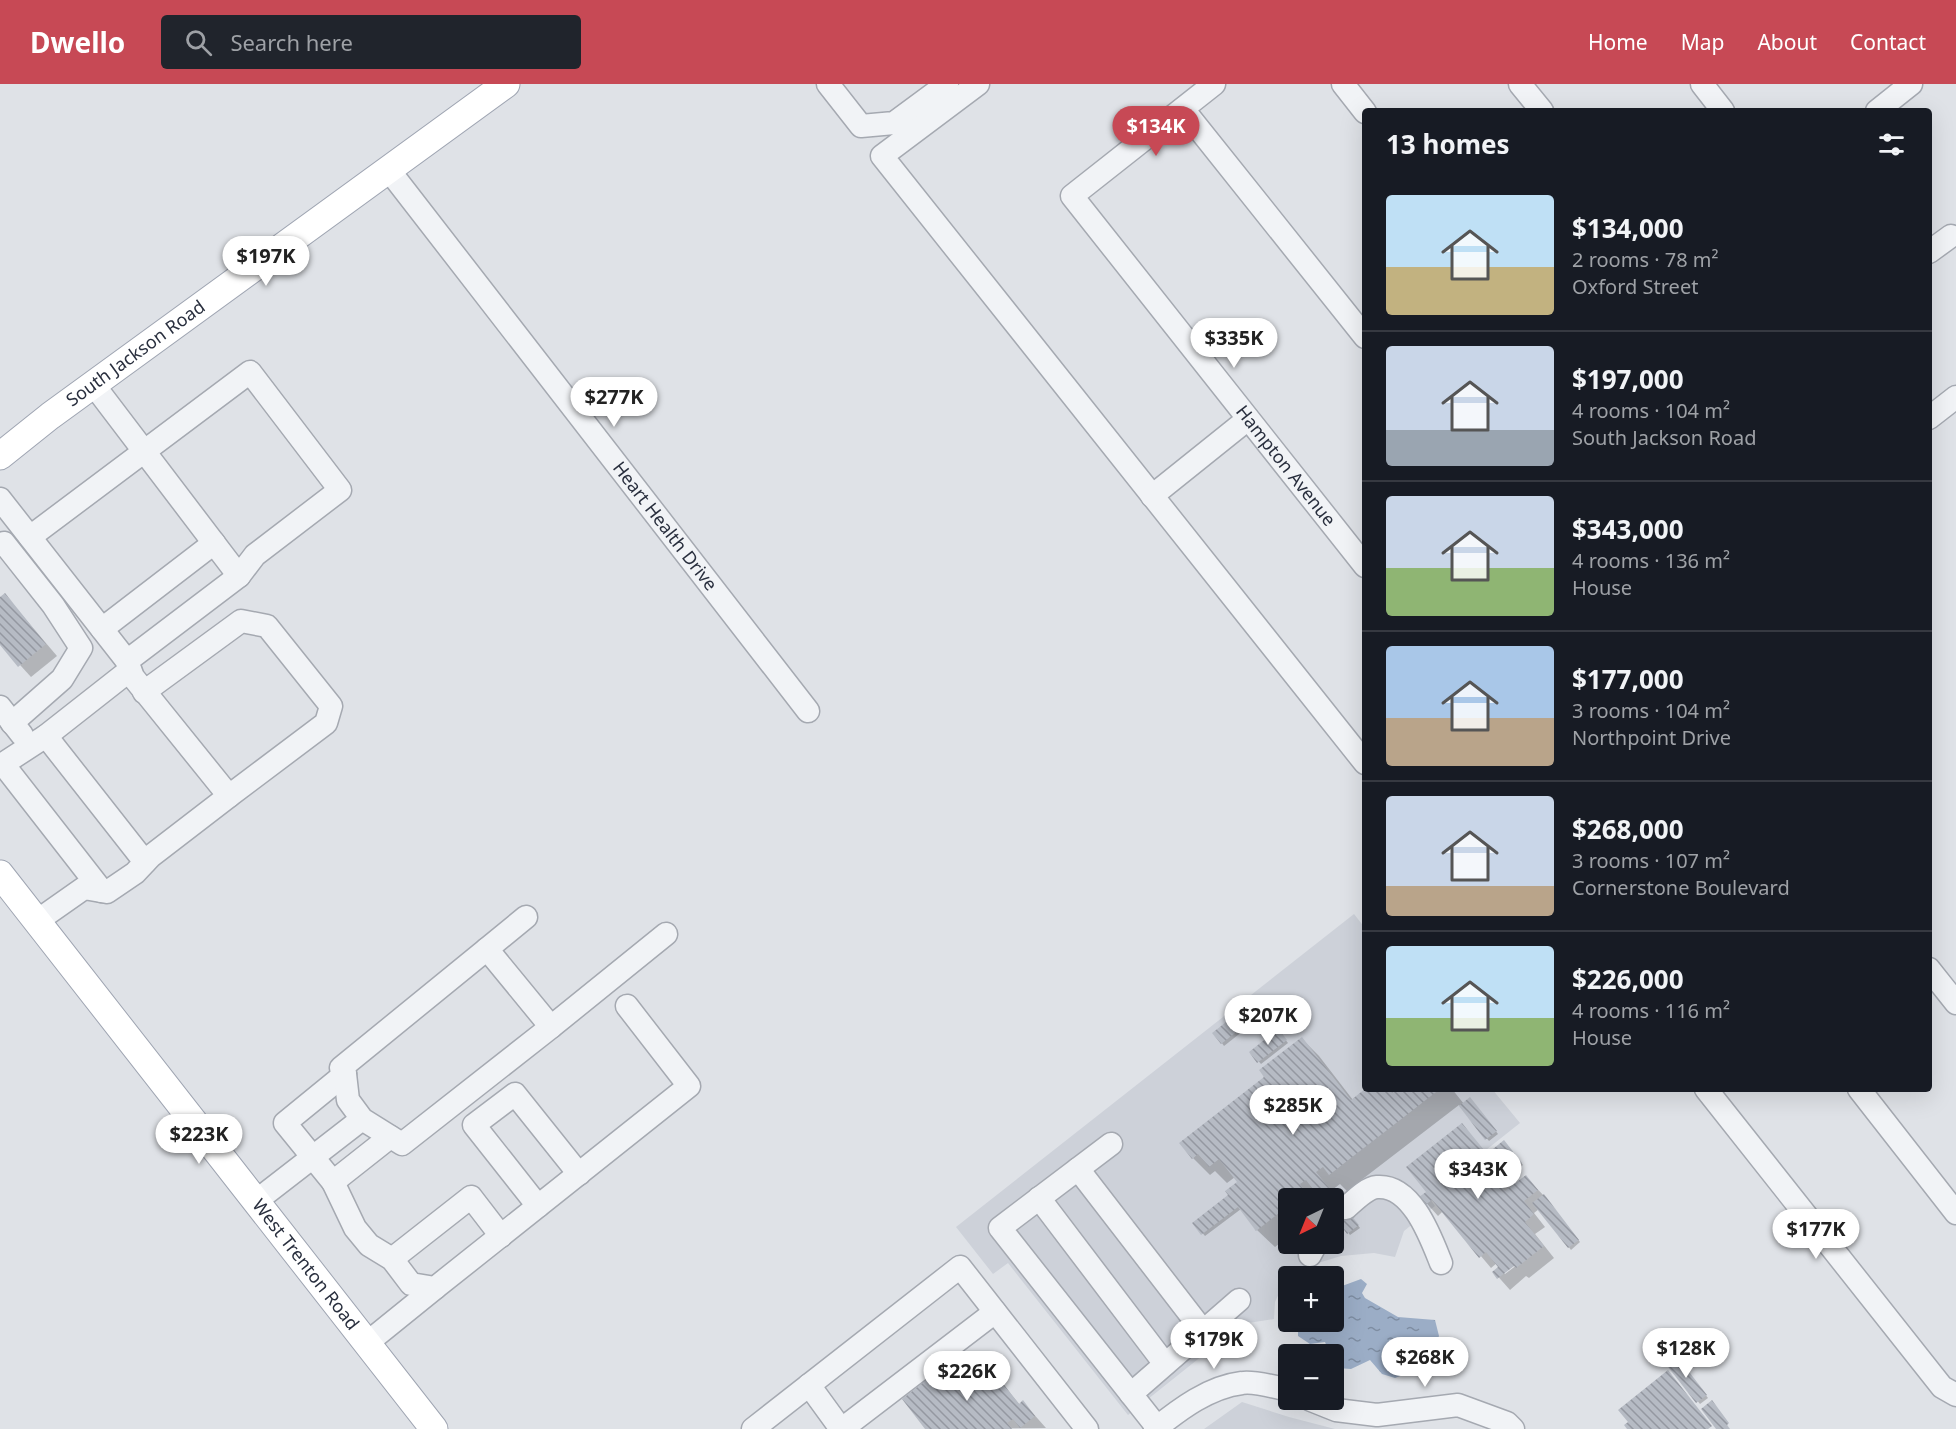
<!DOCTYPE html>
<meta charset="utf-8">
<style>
:root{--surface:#171b24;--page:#20242c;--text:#f1f3f6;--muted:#9ea1a6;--line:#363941;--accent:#c74955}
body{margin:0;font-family:"Noto Sans",sans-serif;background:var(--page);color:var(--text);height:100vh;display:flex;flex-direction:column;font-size:22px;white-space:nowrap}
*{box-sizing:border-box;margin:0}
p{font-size:20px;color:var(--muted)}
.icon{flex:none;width:33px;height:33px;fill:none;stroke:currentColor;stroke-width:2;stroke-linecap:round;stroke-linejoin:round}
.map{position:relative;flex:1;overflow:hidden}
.details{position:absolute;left:1362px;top:24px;width:570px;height:984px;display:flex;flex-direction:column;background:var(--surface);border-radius:6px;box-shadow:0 6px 24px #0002}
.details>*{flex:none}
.needle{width:39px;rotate:223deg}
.tools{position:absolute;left:1278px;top:1104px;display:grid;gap:12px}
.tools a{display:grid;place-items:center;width:66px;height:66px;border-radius:6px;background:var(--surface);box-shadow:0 6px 24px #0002;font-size:30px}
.price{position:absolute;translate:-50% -51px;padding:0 14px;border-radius:21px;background:#fff;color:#222;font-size:20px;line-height:39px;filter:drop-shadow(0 2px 3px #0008)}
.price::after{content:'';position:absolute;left:50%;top:36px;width:18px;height:14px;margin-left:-9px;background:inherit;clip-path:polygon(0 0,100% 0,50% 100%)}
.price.active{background:var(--accent);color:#fff}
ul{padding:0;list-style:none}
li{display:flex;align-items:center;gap:18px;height:150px;padding:0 24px}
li+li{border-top:2px solid var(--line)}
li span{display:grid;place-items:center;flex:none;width:168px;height:120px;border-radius:6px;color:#555}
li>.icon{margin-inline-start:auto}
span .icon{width:72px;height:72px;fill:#fffc;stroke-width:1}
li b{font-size:26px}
h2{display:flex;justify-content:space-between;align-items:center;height:72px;padding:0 24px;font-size:26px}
header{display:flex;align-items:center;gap:36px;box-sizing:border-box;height:84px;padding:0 30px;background:var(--accent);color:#fff}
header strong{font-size:28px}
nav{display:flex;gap:33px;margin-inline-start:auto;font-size:21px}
.search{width:420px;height:54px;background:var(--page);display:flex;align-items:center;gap:15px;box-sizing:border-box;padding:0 21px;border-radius:6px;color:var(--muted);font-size:22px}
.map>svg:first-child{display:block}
.built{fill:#cdd1d9;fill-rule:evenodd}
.water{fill:url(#water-ripples)}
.shadow{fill:#0003;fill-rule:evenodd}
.building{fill:url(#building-back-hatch)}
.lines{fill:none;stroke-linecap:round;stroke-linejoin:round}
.minor-casing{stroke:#a5a9b1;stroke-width:25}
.major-casing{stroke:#9fa5b2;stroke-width:29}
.minor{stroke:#f1f3f6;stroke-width:22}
.major{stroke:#fff;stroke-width:27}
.labels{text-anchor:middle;stroke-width:5;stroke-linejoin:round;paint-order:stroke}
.street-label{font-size:18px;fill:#292f3e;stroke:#eef1f5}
</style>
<header>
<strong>Dwello</strong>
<div class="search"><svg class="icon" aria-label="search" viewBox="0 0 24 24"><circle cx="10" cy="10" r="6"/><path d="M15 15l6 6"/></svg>Search here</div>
<nav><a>Home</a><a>Map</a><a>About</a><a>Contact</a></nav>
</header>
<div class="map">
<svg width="1956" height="1345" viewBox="0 0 1956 1345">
<defs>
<pattern id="water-ripples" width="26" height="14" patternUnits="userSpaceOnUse" patternTransform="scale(1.5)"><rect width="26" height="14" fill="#9badc6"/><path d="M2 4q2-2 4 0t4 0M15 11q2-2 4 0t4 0" fill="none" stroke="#7e8da2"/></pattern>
<pattern id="building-back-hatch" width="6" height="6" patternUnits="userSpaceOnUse" patternTransform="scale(1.5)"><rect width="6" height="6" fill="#b6bbc4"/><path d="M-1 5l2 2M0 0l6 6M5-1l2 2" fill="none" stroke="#9498a1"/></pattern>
</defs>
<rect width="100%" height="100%" fill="#dfe2e7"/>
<g class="built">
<path d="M 1354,830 L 1365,844 L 1365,1005 L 1492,1005 L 1520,1039 L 1428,1112 L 1435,1122 L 1404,1147 L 1395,1173 L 1374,1169 L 1341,1172 L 1318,1179 L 1292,1192 L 1288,1192 L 1288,1196 L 1282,1203 L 1275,1218 L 1274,1235 L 1242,1240 L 1128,1331 L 1008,1179 L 993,1190 L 956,1143 ZM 1288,1114 L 1334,1114 L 1334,1160 L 1288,1160 Z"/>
<path d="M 1242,1318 L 1289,1333 L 1335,1345 L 1204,1345 Z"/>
</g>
<path class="water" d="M 1361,1195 L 1367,1200 L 1362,1209 L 1365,1214 L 1398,1233 L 1435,1236 L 1439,1252 L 1429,1274 L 1416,1286 L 1395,1294 L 1382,1290 L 1370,1276 L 1351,1285 L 1337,1284 L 1334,1280 L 1334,1270 L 1330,1270 L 1325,1258 L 1310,1260 L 1298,1252 L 1298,1238 L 1334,1238 L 1334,1205 Z"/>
<g class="shadow">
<path d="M 5,511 L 57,572 L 31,593 L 0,559 L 0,515 Z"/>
<path d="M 1254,922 L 1262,932 L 1224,962 L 1215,949 Z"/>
<path d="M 1280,949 L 1288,959 L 1261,980 L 1251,968 Z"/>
<path d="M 1302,955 L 1319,972 L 1353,1016 L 1367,1005 L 1390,1005 L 1394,1009 L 1400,1005 L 1452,1005 L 1464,1020 L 1472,1018 L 1498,1050 L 1489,1057 L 1459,1021 L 1347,1107 L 1340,1100 L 1332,1106 L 1360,1144 L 1350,1151 L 1334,1130 L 1334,1114 L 1288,1114 L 1288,1153 L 1275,1163 L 1257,1146 L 1241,1125 L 1205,1152 L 1194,1139 L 1228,1113 L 1239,1098 L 1235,1093 L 1227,1099 L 1215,1087 L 1210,1091 L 1193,1074 Z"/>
<path d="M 1462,1041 L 1514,1102 L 1526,1093 L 1546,1114 L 1580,1158 L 1571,1166 L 1539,1125 L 1534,1129 L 1545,1143 L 1535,1150 L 1554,1174 L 1529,1194 L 1526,1192 L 1510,1206 L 1494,1188 L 1501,1183 L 1497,1179 L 1491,1184 L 1443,1127 L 1438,1132 L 1421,1113 L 1428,1108 ZM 1521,1178 L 1505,1190 L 1503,1188 Z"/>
<path d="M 1506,1060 L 1523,1081 L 1514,1088 L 1495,1065 Z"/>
<path d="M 1678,1275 L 1708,1314 L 1700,1320 L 1667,1280 Z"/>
<path d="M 984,1277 L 1020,1321 L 1023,1318 L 1046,1344 L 927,1345 L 940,1290 L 953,1285 L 962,1294 Z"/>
</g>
<g class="building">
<path d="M 5,509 L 46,560 L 18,583 L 0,561 L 0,513 Z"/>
<path d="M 1252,918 L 1261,929 L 1221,960 L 1212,949 Z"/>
<path d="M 1278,945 L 1287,956 L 1257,979 L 1249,968 Z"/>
<path d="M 1302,953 L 1351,1016 L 1365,1005 L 1390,1005 L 1392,1009 L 1397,1005 L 1440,1005 L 1329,1091 L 1323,1083 L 1316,1088 L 1359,1141 L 1347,1150 L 1334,1132 L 1334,1114 L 1320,1114 L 1306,1096 L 1300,1100 L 1306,1109 L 1298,1114 L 1288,1114 L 1288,1122 L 1256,1147 L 1238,1123 L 1201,1151 L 1192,1139 L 1228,1111 L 1225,1107 L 1237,1098 L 1219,1075 L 1209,1083 L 1198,1070 L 1192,1075 L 1179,1059 L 1264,993 L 1259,986 Z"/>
<path d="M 1470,1013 L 1497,1047 L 1485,1056 L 1459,1022 Z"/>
<path d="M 1462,1039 L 1502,1088 L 1495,1094 L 1505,1107 L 1526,1091 L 1538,1106 L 1524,1117 L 1534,1130 L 1525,1138 L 1544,1162 L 1516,1184 L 1514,1182 L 1497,1195 L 1492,1188 L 1498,1183 L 1486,1168 L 1479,1174 L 1432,1116 L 1425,1121 L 1419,1113 L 1426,1108 L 1406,1083 Z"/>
<path d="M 1504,1056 L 1522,1079 L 1511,1087 L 1493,1065 Z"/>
<path d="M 1544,1110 L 1579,1156 L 1568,1164 L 1532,1119 Z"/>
<path d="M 1676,1271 L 1707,1311 L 1696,1319 L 1665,1279 Z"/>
<path d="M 984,1275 L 1019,1320 L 1023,1316 L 1035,1332 L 1020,1344 L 1013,1335 L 1007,1339 L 1012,1345 L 925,1345 L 902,1315 L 938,1287 L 939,1289 L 948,1282 L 954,1284 L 954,1290 L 946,1297 L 950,1302 Z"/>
<path d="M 1668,1286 L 1712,1342 L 1708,1345 L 1627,1345 L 1624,1341 L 1628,1338 L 1618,1326 Z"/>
<path d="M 1712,1316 L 1729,1339 L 1727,1341 L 1730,1345 L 1716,1345 L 1701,1325 Z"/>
</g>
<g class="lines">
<g class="minor-casing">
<g id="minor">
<path d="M 828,0 L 861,42 L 894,39 L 947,0"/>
<path d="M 978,0 L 882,72 L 1365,679"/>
<path id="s1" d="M 1214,0 L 1072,112 L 1365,482"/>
<path d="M 1343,0 L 1365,28"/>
<path d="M 1520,0 L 1542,27"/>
<path d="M 1702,0 L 1723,27"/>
<path d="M 1183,25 L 1365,253"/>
<path d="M 1877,27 L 1911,0"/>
<path id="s2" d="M 388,85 L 808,627"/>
<path d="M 1929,168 L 1951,152"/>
<path d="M 93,300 L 239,492"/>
<path d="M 1929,334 L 1956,313"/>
<path d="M 1152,412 L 1248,335"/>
<path d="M 0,415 L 127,577 L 133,593 L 229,712 L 151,772 L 135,789 L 107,808 L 84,804 L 37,837"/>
<path d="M 30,453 L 250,288 L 340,406 L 255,471 L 239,492 L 127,577"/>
<path d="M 4,459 L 53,521 L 81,564 L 62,595 L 12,639"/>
<path d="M 102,545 L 214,459"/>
<path d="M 144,608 L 241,537 L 267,542 L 331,622 L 326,639 L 229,712"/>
<path d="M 0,623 L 22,651"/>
<path d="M 46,652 L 145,778"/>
<path d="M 3,680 L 102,807"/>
<path d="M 0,682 L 46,652 L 130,586"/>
<path d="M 487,865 L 526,833"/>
<path d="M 1929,885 L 1956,919"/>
<path d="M 551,943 L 666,850"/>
<path d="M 345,990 L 285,1039 L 333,1098 L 390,1053"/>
<path d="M 1706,1005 L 1942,1303 L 1956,1311"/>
<path d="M 1859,1005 L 1956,1129"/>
<path d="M 1111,1060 L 1000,1144 L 1157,1343"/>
<path d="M 1078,1085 L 1203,1247"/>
<path d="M 333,1098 L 355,1144 L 369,1161 L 392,1175 L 411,1200 L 435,1204 L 689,1002 L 627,922"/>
<path d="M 1039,1114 L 1165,1280"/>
<path d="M 256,1117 L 362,1035 L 402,1060 L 551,943 L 487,865 L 341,984 L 345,990 L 348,1016 L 362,1035"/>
<path d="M 538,1122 L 474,1041 L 515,1010 L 579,1090"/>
<path d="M 1346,1124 C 1354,1117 1366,1104 1377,1103 C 1412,1100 1431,1154 1441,1179"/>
<path d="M 1310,1171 L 1316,1160"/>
<path d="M 392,1175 L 471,1113 L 501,1152"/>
<path d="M 367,1259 L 435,1204"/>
<path d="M 809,1301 L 841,1345"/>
<path d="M 1131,1310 L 1239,1216"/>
<path d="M 1311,1316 L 1336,1326 L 1377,1331 L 1458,1321 L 1507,1339 L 1513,1345"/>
<path d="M 753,1345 L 960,1183 L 1087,1345"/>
<path d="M 842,1345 L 995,1228"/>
<path d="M 1155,1345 C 1180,1325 1209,1303 1242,1299 C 1254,1297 1276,1303 1288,1306"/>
</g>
</g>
<g class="major-casing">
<g id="major">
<path id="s3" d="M 0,372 L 50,332 L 506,0"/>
<path id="s4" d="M 0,790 L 434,1345"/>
</g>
</g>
<use href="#minor" class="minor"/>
<use href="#major" class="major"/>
</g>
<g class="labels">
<g class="street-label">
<text dy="6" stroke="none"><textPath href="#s3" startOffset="170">South Jackson Road</textPath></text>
<text dy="6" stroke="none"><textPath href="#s1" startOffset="525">Hampton Avenue</textPath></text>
<text dy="6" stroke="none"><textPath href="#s2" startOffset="452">Heart Health Drive</textPath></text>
<text dy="6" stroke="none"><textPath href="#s4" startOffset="496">West Trenton Road</textPath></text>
</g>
</g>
</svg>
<div class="tools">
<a><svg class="needle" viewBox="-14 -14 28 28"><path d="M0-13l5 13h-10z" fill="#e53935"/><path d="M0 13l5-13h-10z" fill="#9ea1a6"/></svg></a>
<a>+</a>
<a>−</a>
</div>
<b class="price active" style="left:1156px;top:73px">$134K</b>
<b class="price" style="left:266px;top:203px">$197K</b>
<b class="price" style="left:1234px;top:285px">$335K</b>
<b class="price" style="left:614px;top:344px">$277K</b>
<b class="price" style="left:1268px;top:962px">$207K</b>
<b class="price" style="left:1293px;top:1052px">$285K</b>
<b class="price" style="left:199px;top:1081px">$223K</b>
<b class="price" style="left:1478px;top:1116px">$343K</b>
<b class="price" style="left:1816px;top:1176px">$177K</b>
<b class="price" style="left:1214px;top:1286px">$179K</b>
<b class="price" style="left:1686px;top:1295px">$128K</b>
<b class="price" style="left:1425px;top:1304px">$268K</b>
<b class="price" style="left:967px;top:1318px">$226K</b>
<section class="details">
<h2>13 homes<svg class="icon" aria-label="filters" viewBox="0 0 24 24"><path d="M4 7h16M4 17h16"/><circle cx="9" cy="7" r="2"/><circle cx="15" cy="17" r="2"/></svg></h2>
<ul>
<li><span style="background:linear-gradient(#bfe0f5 60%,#c2b280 0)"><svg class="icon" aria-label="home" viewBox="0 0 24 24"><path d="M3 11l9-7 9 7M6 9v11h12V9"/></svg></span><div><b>$134,000</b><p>2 rooms · 78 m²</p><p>Oxford Street</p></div></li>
<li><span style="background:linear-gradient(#c9d6e8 70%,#9aa5b1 0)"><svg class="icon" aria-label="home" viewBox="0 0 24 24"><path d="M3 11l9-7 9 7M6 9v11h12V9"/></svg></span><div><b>$197,000</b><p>4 rooms · 104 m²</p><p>South Jackson Road</p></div></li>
<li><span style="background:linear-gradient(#c9d6e8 60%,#8fb573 0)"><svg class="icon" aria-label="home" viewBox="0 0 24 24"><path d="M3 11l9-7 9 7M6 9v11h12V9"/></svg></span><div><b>$343,000</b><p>4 rooms · 136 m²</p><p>House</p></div></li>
<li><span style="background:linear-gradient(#a9c7e8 60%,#b9a48a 0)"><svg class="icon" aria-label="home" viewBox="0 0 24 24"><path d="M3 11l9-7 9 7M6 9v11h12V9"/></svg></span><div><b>$177,000</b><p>3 rooms · 104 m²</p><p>Northpoint Drive</p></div></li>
<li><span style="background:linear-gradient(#c9d6e8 75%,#b9a48a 0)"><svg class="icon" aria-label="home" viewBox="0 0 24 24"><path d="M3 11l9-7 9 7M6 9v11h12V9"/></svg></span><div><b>$268,000</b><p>3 rooms · 107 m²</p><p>Cornerstone Boulevard</p></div></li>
<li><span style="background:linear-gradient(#bfe0f5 60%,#8fb573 0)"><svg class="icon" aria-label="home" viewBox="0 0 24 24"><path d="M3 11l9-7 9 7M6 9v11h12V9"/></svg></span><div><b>$226,000</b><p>4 rooms · 116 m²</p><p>House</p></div></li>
</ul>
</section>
</div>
